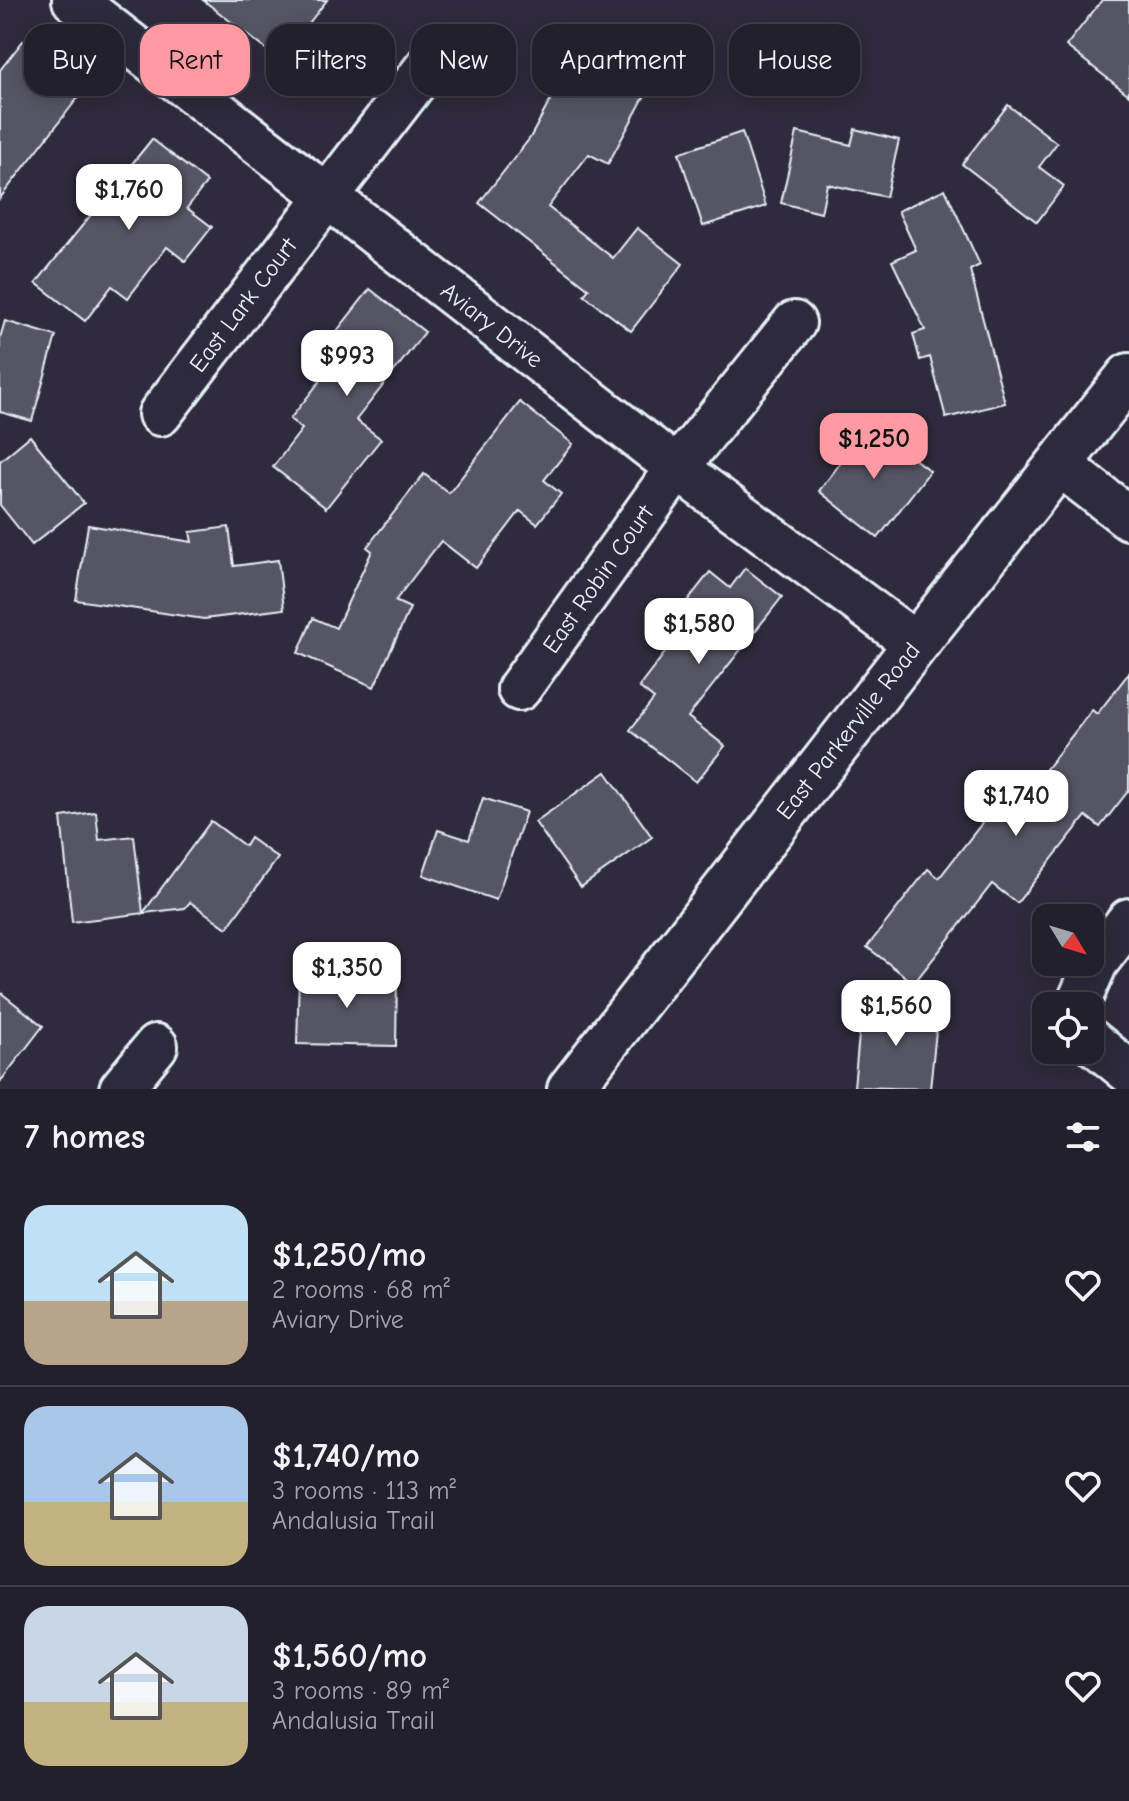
<!DOCTYPE html>
<meta charset="utf-8">
<style>
:root{--surface:#23202e;--page:#2f2d3a;--text:#f1f3f6;--muted:#a3a3aa;--line:#403e4a;--accent:#ff9aa2}
body{margin:0;font-family:"Comic Neue",sans-serif;background:var(--page);color:var(--text);height:100vh;display:flex;flex-direction:column;font-size:30px;white-space:nowrap}
*{box-sizing:border-box;margin:0}
p{font-size:26px;color:var(--muted)}
.icon{flex:none;width:44px;height:44px;fill:none;stroke:currentColor;stroke-width:2;stroke-linecap:round;stroke-linejoin:round}
.map{position:relative;height:1089px;overflow:hidden}
.sheet{display:flex;flex-direction:column;background:var(--surface);flex:1}
.sheet>*{flex:none}
.top-card{position:absolute;left:24px;top:24px;width:1082px;height:72px;display:flex;gap:16px}
.needle{width:52px;rotate:128deg}
.controls{position:absolute;left:1032px;top:904px;display:grid;gap:16px}
.controls a{display:grid;place-items:center;width:72px;height:72px;border-radius:16px;background:var(--surface);box-shadow:0 4px 20px #0003,0 0 0 2px var(--line);font-size:40px}
.price{position:absolute;translate:-50% -68px;padding:0 18px;border-radius:16px;background:#fff;color:#222;font-size:26px;line-height:52px;filter:drop-shadow(0 2px 4px #0008)}
.price::after{content:'';position:absolute;left:50%;top:48px;width:24px;height:18px;margin-left:-12px;background:inherit;clip-path:polygon(0 0,100% 0,50% 100%)}
.price.selected{background:var(--accent);color:#111}
ul{padding:0;list-style:none}
li{display:flex;align-items:center;gap:24px;height:200px;padding:0 24px}
li+li{border-top:2px solid var(--line)}
li span{display:grid;place-items:center;flex:none;width:224px;height:160px;border-radius:24px;color:#555}
li>.icon{margin-inline-start:auto}
span .icon{width:96px;height:96px;fill:#fffc;stroke-width:1}
li b{font-size:34px}
h2{display:flex;justify-content:space-between;align-items:center;height:96px;padding:0 24px;font-size:34px}
.pill{padding:0 28px;border-radius:24px;background:var(--surface);box-shadow:0 4px 20px #0003,0 0 0 2px var(--line);font-size:28px;line-height:72px}
.pill.selected{background:var(--accent);color:#111}
.map>svg:first-child{display:block}
.building{fill:#575565;stroke:#e8f1f8;stroke-width:2}
.lines{fill:none;stroke-linecap:round;stroke-linejoin:round}
.minor-casing{stroke:#e8f1f8;stroke-width:48}
.secondary-casing{stroke:#e8f1f8;stroke-width:50}
.minor{stroke:#2f2a3d;stroke-width:42}
.secondary{stroke:#2f2a3d;stroke-width:44}
.labels{text-anchor:middle;stroke-width:8;stroke-linejoin:round;paint-order:stroke}
.street-label{font-size:24px;fill:#e8f1f8;stroke:#2f2a3d}
</style>
<div class="map">
<svg width="1129" height="1089" viewBox="0 0 1129 1089">
<rect width="100%" height="100%" fill="#2f2a3d"/>
<filter id="ink" filterUnits="userSpaceOnUse"><feTurbulence type="fractalNoise" baseFrequency=".0125" numOctaves="2"/><feDisplacementMap in="SourceGraphic" scale="16" xChannelSelector="R" yChannelSelector="G"/><feConvolveMatrix kernelMatrix="1 2 1 2 8 2 1 2 1" color-interpolation-filters="sRGB"/></filter>
<g filter="url(#ink)">
<g class="building">
<path d="M 203,0 L 327,0 L 280,60 Z"/>
<path d="M 1102,0 L 1129,0 L 1129,95 L 1066,46 Z"/>
<path d="M 23,41 L 84,90 L 0,198 L 0,70 Z"/>
<path d="M 596,59 L 649,88 L 608,164 L 589,154 L 548,207 L 613,258 L 637,228 L 683,264 L 631,331 L 584,295 L 589,289 L 479,203 L 530,138 L 557,88 L 575,99 Z"/>
<path d="M 1008,105 L 1057,143 L 1039,167 L 1064,186 L 1037,222 L 962,164 Z"/>
<path d="M 855,129 L 899,140 L 886,197 L 827,184 L 821,213 L 781,203 L 797,132 L 851,145 Z"/>
<path d="M 742,132 L 766,206 L 703,226 L 679,153 Z"/>
<path d="M 152,139 L 207,182 L 187,208 L 212,227 L 185,261 L 167,247 L 128,298 L 112,286 L 85,321 L 36,283 Z"/>
<path d="M 945,189 L 980,265 L 970,270 L 1005,403 L 946,418 L 930,357 L 920,360 L 913,334 L 925,330 L 892,261 L 916,250 L 898,211 Z"/>
<path d="M 370,289 L 425,332 L 356,420 L 381,439 L 326,508 L 273,467 L 302,429 L 290,419 L 332,366 L 318,355 Z"/>
<path d="M 5,321 L 56,336 L 32,421 L 0,412 L 0,338 Z"/>
<path d="M 520,402 L 573,444 L 544,480 L 561,494 L 537,524 L 520,511 L 476,568 L 441,541 L 395,601 L 410,608 L 374,687 L 298,653 L 313,618 L 336,628 L 372,551 L 367,547 L 424,474 L 449,493 Z"/>
<path d="M 870,425 L 930,471 L 878,538 L 819,491 Z"/>
<path d="M 30,436 L 84,503 L 32,545 L 0,505 L 0,461 Z"/>
<path d="M 88,525 L 192,542 L 190,532 L 229,527 L 234,566 L 278,560 L 284,609 L 204,619 L 76,600 Z"/>
<path d="M 745,568 L 782,597 L 688,717 L 725,746 L 696,782 L 630,730 L 654,699 L 639,687 L 670,646 L 659,637 L 710,572 L 730,588 Z"/>
<path d="M 1129,673 L 1129,790 L 1100,827 L 1086,816 L 1017,903 L 992,884 L 914,983 L 867,947 L 928,869 L 939,878 L 1012,785 L 1025,796 L 1092,710 L 1097,714 Z"/>
<path d="M 606,772 L 652,837 L 581,887 L 535,822 Z"/>
<path d="M 483,798 L 526,812 L 496,900 L 423,875 L 438,830 L 469,840 Z"/>
<path d="M 96,812 L 99,840 L 134,836 L 143,913 L 211,821 L 245,846 L 250,838 L 278,858 L 227,928 L 190,902 L 185,908 L 72,922 L 61,817 Z"/>
<path d="M 299,974 L 397,976 L 396,1046 L 297,1044 Z"/>
<path d="M 0,992 L 43,1026 L 0,1082 Z"/>
<path d="M 862,1004 L 938,1011 L 930,1089 L 854,1087 Z"/>
</g>
<g class="lines">
<g class="minor-casing">
<g id="minor">
<path d="M 74,0 L 677,468 L 916,644"/>
<path d="M 160,414 L 433,59"/>
<path d="M 1059,464 L 1129,518"/>
<path d="M 519,689 L 677,468 L 794,323"/>
<path d="M 1077,1006 L 1096,963 L 1129,920"/>
<path d="M 1090,1040 L 1129,1072"/>
<path d="M 121,1089 L 156,1046"/>
</g>
</g>
<g class="secondary-casing">
<path id="secondary" d="M 570,1089 L 916,644 L 1129,376"/>
</g>
<use href="#minor" class="minor"/>
<use href="#secondary" class="secondary"/>
</g>
</g>
<g class="labels">
<g class="street-label">
<text transform="translate(243 305) rotate(-53)" y="8">East Lark Court</text>
<text transform="translate(492 325) rotate(38)" y="8">Aviary Drive</text>
<text transform="translate(598 579) rotate(-55)" y="8">East Robin Court</text>
<text transform="translate(848 731) rotate(-52)" y="8">East Parkerville Road</text>
</g>
</g>
</svg>
<div class="controls">
<a><svg class="needle" viewBox="-14 -14 28 28"><path d="M0-13l5 13h-10z" fill="#e53935"/><path d="M0 13l5-13h-10z" fill="#a3a3aa"/></svg></a>
<a><svg class="icon" aria-label="locate" viewBox="0 0 24 24"><circle cx="12" cy="12" r="6"/><path d="M12 2v4M12 18v4M2 12h4M18 12h4"/></svg></a>
</div>
<b class="price" style="left:129px;top:232px">$1,760</b>
<b class="price" style="left:347px;top:398px">$993</b>
<b class="price selected" style="left:874px;top:481px">$1,250</b>
<b class="price" style="left:699px;top:666px">$1,580</b>
<b class="price" style="left:1016px;top:838px">$1,740</b>
<b class="price" style="left:347px;top:1010px">$1,350</b>
<b class="price" style="left:896px;top:1048px">$1,560</b>
<div class="top-card">
<a class="pill">Buy</a>
<a class="pill selected">Rent</a>
<a class="pill">Filters</a>
<a class="pill">New</a>
<a class="pill">Apartment</a>
<a class="pill">House</a>
</div>
</div>
<section class="sheet">
<h2>7 homes<svg class="icon" aria-label="filters" viewBox="0 0 24 24"><path d="M4 7h16M4 17h16"/><circle cx="9" cy="7" r="2"/><circle cx="15" cy="17" r="2"/></svg></h2>
<ul>
<li><span style="background:linear-gradient(#bfe0f5 60%,#b9a48a 0)"><svg class="icon" aria-label="home" viewBox="0 0 24 24"><path d="M3 11l9-7 9 7M6 9v11h12V9"/></svg></span><div><b>$1,250/mo</b><p>2 rooms · 68 m²</p><p>Aviary Drive</p></div><svg class="icon" aria-label="heart" viewBox="0 0 24 24"><path d="M12 20l-8-8c-3-5 5-10 8-4 3-6 11-1 8 4z"/></svg></li>
<li><span style="background:linear-gradient(#a9c7e8 60%,#c2b280 0)"><svg class="icon" aria-label="home" viewBox="0 0 24 24"><path d="M3 11l9-7 9 7M6 9v11h12V9"/></svg></span><div><b>$1,740/mo</b><p>3 rooms · 113 m²</p><p>Andalusia Trail</p></div><svg class="icon" aria-label="heart" viewBox="0 0 24 24"><path d="M12 20l-8-8c-3-5 5-10 8-4 3-6 11-1 8 4z"/></svg></li>
<li><span style="background:linear-gradient(#c9d6e8 60%,#c2b280 0)"><svg class="icon" aria-label="home" viewBox="0 0 24 24"><path d="M3 11l9-7 9 7M6 9v11h12V9"/></svg></span><div><b>$1,560/mo</b><p>3 rooms · 89 m²</p><p>Andalusia Trail</p></div><svg class="icon" aria-label="heart" viewBox="0 0 24 24"><path d="M12 20l-8-8c-3-5 5-10 8-4 3-6 11-1 8 4z"/></svg></li>
</ul>
</section>
